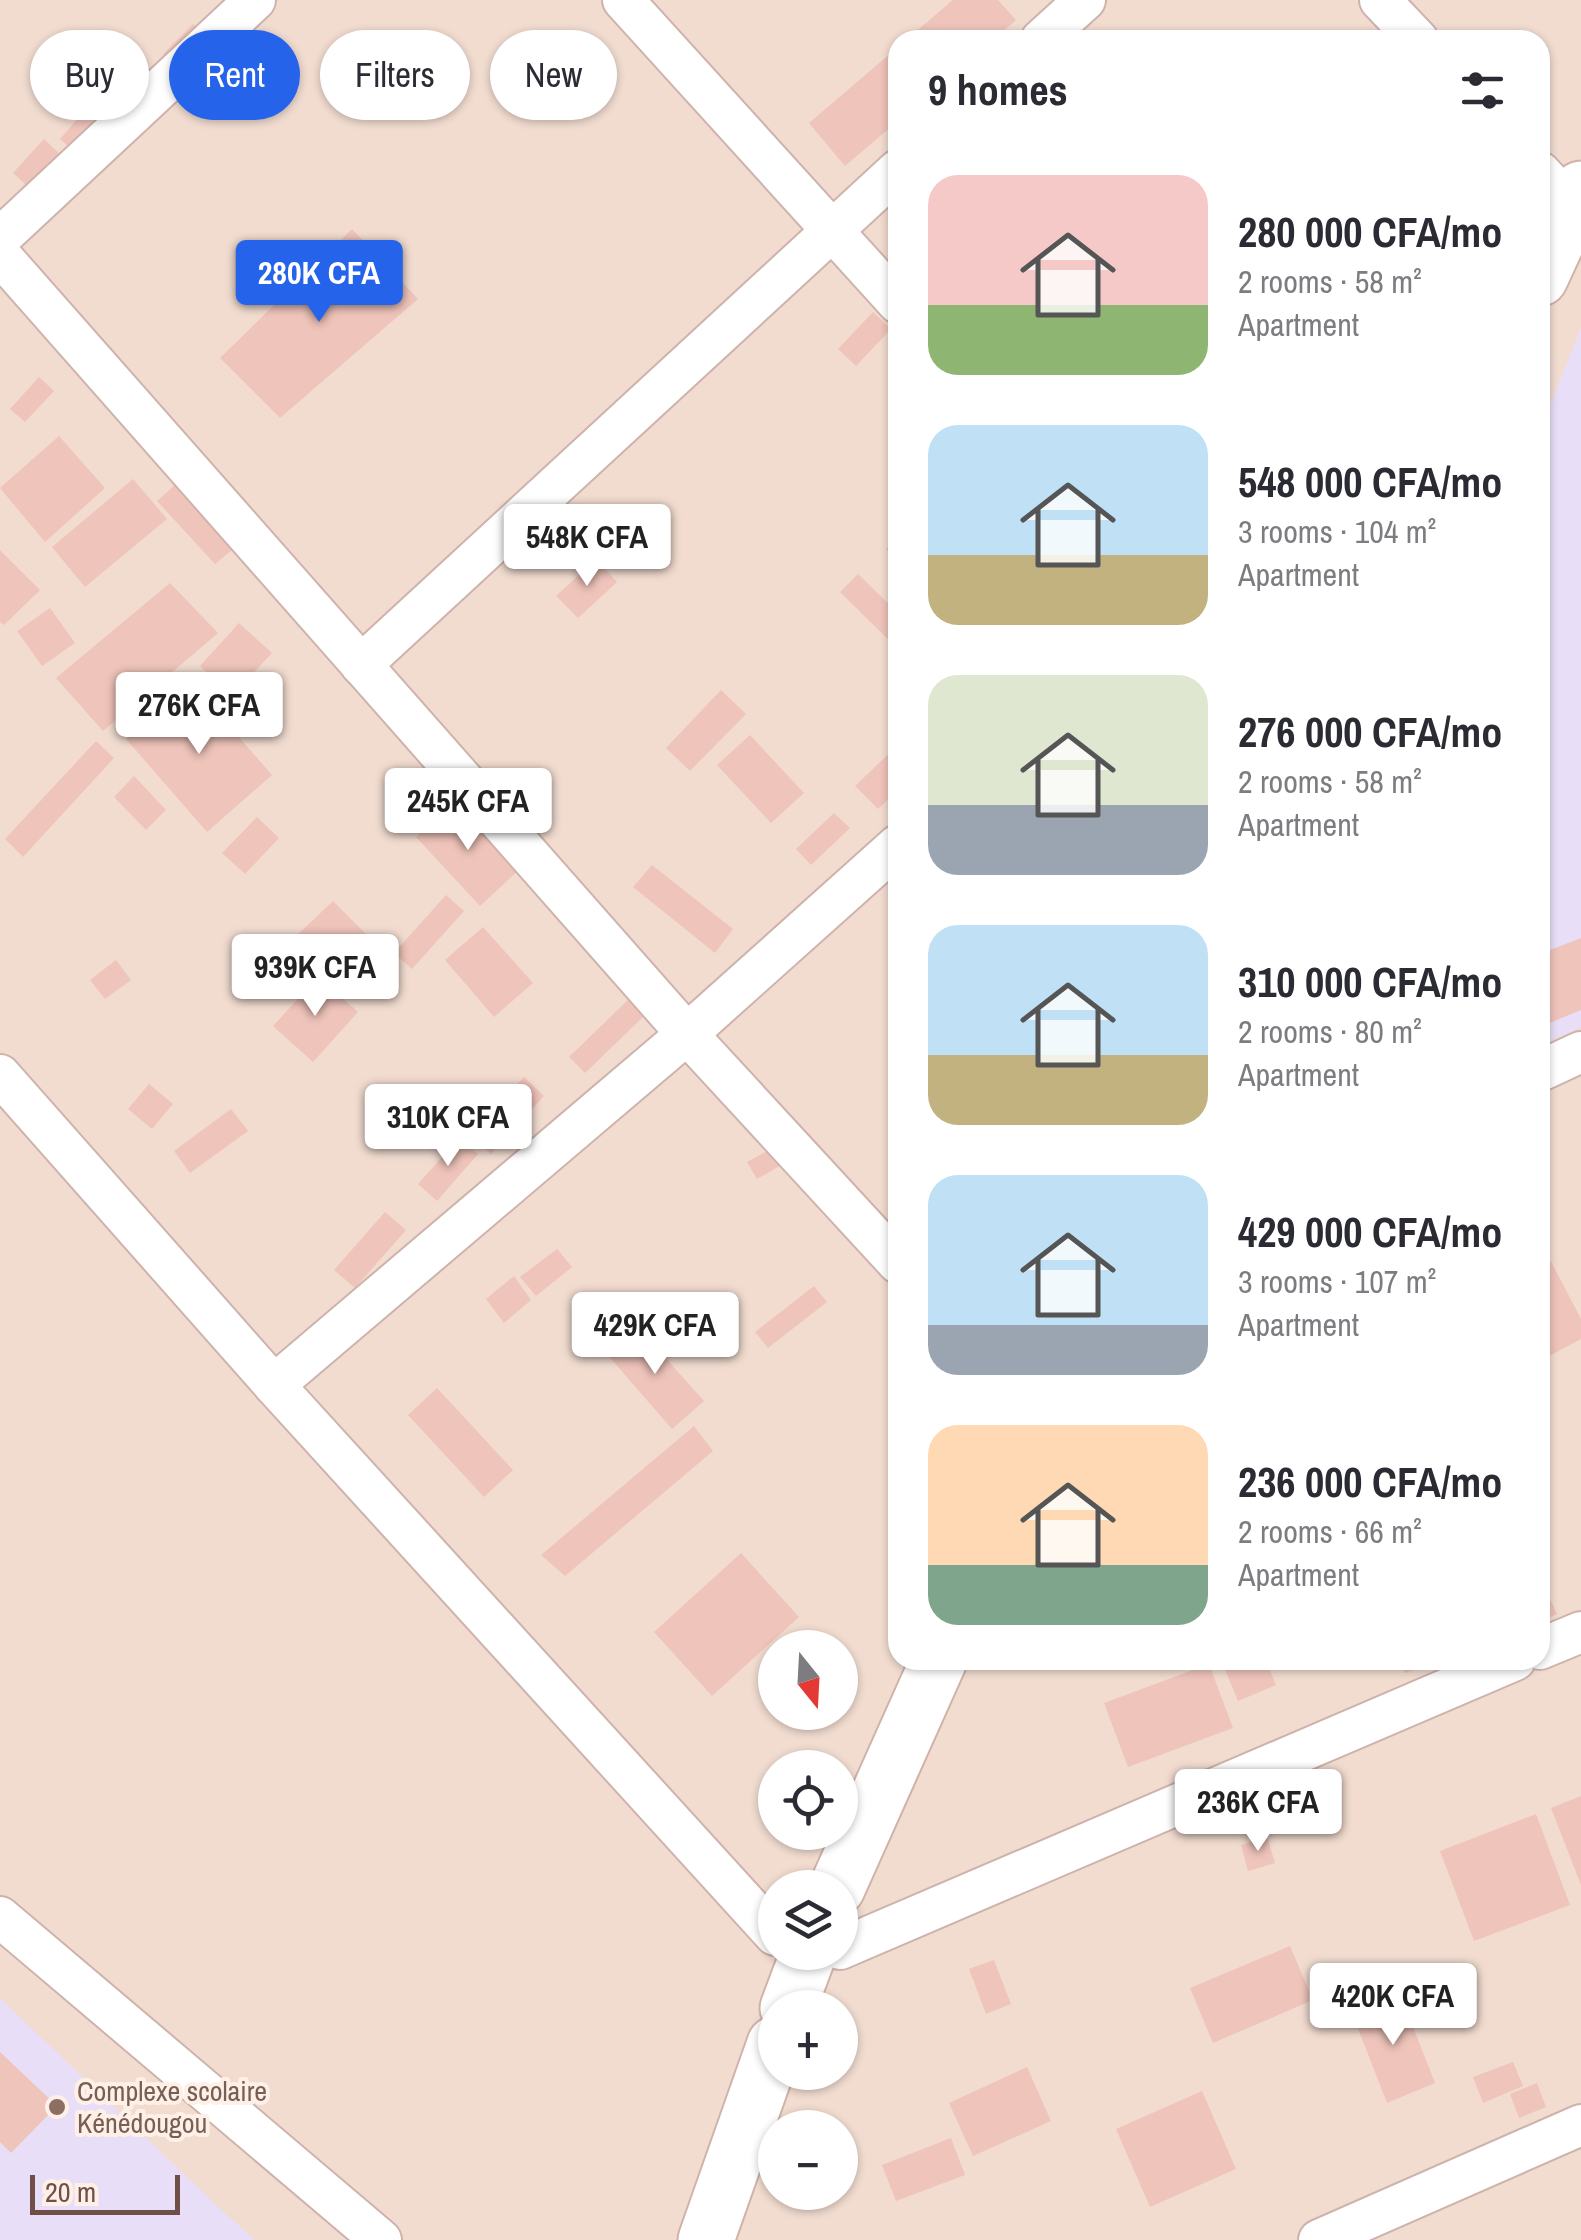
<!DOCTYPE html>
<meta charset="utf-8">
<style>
:root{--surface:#fff;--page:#f2f2f3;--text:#2b2b33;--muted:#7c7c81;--accent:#2563eb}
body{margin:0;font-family:"Archivo Narrow",sans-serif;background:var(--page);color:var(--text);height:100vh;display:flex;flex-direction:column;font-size:38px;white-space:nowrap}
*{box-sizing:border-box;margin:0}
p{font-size:32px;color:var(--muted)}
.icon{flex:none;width:55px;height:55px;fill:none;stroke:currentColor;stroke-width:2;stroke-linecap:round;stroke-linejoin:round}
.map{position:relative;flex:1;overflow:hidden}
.drawer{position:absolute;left:888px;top:30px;width:662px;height:1640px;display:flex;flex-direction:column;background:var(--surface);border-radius:30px;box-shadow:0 2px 8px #0004}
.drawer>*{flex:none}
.hud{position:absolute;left:30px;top:30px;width:708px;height:90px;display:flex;gap:20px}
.needle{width:65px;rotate:162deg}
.fabs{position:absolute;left:758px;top:1630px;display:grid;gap:20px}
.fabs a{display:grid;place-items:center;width:100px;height:100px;border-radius:50%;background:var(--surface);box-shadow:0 2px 8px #0004;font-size:50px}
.scale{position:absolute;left:30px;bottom:25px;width:150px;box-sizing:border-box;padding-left:10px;border:5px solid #714f49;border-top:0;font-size:28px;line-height:35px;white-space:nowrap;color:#714f49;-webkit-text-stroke:8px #fef0e7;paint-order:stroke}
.price{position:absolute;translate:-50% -85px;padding:0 22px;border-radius:10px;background:#fff;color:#222;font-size:32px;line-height:65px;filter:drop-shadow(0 2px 5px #0008)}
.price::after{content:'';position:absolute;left:50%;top:60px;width:30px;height:22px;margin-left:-15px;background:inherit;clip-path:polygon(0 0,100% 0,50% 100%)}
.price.selected{background:var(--accent);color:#fff}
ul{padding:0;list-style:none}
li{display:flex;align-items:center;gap:30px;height:250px;padding:0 40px}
li span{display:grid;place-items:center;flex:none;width:280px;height:200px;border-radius:30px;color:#555}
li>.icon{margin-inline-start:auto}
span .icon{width:120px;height:120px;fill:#fffc;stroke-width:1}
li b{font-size:42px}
h2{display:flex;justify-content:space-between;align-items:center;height:120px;padding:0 40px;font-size:42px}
.chip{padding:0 35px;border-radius:45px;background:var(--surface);box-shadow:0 2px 8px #0004;font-size:35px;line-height:90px}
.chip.selected{background:var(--accent);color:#fff}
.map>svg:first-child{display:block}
.residential{fill:#f2dcd0;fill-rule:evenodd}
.education{fill:#e9def7}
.building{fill:#efc4ba}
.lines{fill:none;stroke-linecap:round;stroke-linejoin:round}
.street-casing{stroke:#ceb3ac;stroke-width:44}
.secondary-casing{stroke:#d0b2a9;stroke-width:59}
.street{stroke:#fff;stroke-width:40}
.secondary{stroke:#fff;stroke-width:55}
.education-dot{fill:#8d6e63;stroke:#fef0e7;stroke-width:4}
.labels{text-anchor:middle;stroke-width:8;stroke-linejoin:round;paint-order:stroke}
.education-label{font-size:28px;fill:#785e54;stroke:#fef0e7;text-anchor:start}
</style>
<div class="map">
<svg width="1581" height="2240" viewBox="0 0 1581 2240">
<rect width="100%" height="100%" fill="#fbebe1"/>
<path class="residential" d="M 0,0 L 1581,0 L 1581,2240 L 0,2240 ZM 898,40 L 1540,40 L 1540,1660 L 898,1660 ZM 775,1648 L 840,1648 L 840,1712 L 775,1712 ZM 775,1768 L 840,1768 L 840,1832 L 775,1832 ZM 775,1888 L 840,1888 L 840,1952 L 775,1952 ZM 775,2008 L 840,2008 L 840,2072 L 775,2072 ZM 775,2128 L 840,2128 L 840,2192 L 775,2192 Z"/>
<g class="education">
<path d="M 1581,328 L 1581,1027 L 1540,1045 L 1540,430 Z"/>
<path d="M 0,1998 L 228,2216 L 255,2240 L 0,2240 Z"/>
</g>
<g class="building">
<path d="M 953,0 L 998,0 L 1016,20 L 993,40 L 906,40 Z"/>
<path d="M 193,24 L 209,39 L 177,69 L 163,54 Z"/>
<path d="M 898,47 L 898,121 L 845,166 L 809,123 Z"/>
<path d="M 98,95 L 116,111 L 77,154 L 60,139 Z"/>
<path d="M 44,139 L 66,160 L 35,193 L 13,173 Z"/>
<path d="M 352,229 L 418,299 L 280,418 L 220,358 Z"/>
<path d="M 873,312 L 891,329 L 856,366 L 838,349 Z"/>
<path d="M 39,377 L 54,391 L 25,422 L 10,409 Z"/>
<path d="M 59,436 L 105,488 L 45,542 L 0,488 Z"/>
<path d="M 133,479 L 167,519 L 85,587 L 52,547 Z"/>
<path d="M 175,485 L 233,549 L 215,564 L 157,501 Z"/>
<path d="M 898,539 L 898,562 L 886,549 Z"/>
<path d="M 0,550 L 40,590 L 4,625 L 0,622 Z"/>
<path d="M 596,559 L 617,582 L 578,618 L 556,596 Z"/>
<path d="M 858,574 L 898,613 L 898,649 L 840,592 Z"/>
<path d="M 170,583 L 218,633 L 103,731 L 56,678 Z"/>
<path d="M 50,608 L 75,643 L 42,666 L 17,631 Z"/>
<path d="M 239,623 L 272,653 L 232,696 L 200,666 Z"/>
<path d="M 191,682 L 272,775 L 207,832 L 126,739 Z"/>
<path d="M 721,690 L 746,714 L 690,771 L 666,748 Z"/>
<path d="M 750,735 L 804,793 L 771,823 L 717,765 Z"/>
<path d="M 96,741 L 114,758 L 23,857 L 5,839 Z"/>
<path d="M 898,745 L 898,790 L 878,809 L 855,786 Z"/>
<path d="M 134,776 L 166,810 L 146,830 L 114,797 Z"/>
<path d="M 456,799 L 520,869 L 480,906 L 416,837 Z"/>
<path d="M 834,813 L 850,828 L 811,865 L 796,849 Z"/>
<path d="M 257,817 L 279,838 L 245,874 L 222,853 Z"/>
<path d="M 652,865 L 733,929 L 715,953 L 633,887 Z"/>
<path d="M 446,895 L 464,911 L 412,969 L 394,953 Z"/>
<path d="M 333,901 L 368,936 L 326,976 L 292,940 Z"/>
<path d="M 483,927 L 533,983 L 494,1017 L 445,960 Z"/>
<path d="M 1581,938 L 1581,1010 L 1540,1027 L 1540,954 Z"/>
<path d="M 116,960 L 131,980 L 105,999 L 90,980 Z"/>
<path d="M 318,977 L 358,1012 L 313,1062 L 273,1026 Z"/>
<path d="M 629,999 L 645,1015 L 585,1073 L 569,1057 Z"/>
<path d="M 524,1077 L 544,1096 L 491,1154 L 470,1134 Z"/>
<path d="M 149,1084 L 173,1104 L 152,1129 L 128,1109 Z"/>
<path d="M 231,1109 L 248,1131 L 190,1173 L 174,1151 Z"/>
<path d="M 459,1138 L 478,1154 L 437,1201 L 418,1184 Z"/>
<path d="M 776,1146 L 785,1163 L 757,1179 L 747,1162 Z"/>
<path d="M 385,1212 L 406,1230 L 355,1288 L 334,1270 Z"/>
<path d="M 557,1249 L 572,1267 L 536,1296 L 520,1277 Z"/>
<path d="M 1545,1250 L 1581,1319 L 1581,1339 L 1540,1361 L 1540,1252 Z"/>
<path d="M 514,1276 L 531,1300 L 504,1323 L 486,1299 Z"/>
<path d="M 814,1286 L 827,1302 L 768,1348 L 755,1332 Z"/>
<path d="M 637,1326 L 704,1401 L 672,1429 L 606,1353 Z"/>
<path d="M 437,1388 L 513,1470 L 484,1497 L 408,1415 Z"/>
<path d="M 694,1426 L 713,1451 L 565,1576 L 541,1555 Z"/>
<path d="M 1543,1535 L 1550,1554 L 1540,1558 L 1540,1536 Z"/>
<path d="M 741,1553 L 799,1617 L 712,1696 L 654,1632 Z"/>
<path d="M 1547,1592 L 1557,1614 L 1540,1622 L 1540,1595 Z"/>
<path d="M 1221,1660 L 1266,1660 L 1276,1685 L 1238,1701 Z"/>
<path d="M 1400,1660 L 1440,1660 L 1405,1673 Z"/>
<path d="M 1209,1664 L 1233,1728 L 1128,1767 L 1104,1703 Z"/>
<path d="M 1581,1796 L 1581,1885 L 1551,1808 Z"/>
<path d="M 1536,1814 L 1570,1905 L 1474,1941 L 1440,1851 Z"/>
<path d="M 1267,1837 L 1275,1863 L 1248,1871 L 1241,1845 Z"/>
<path d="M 1290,1946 L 1313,2000 L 1213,2043 L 1190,1988 Z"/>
<path d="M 994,1960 L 1011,2004 L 986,2014 L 969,1969 Z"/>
<path d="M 1400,1994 L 1435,2083 L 1387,2103 L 1352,2013 Z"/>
<path d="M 0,2052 L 57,2106 L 11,2153 L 0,2142 Z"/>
<path d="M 1513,2062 L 1523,2086 L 1483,2103 L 1473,2077 Z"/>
<path d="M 1027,2067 L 1051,2121 L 973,2156 L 949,2103 Z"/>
<path d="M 1537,2083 L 1546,2107 L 1519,2118 L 1510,2094 Z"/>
<path d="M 1202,2091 L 1236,2169 L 1150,2207 L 1116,2129 Z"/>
<path d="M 951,2138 L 965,2175 L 896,2201 L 882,2165 Z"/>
</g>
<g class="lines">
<g class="street-casing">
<g id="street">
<path d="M 623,0 L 898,303"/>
<path d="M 1380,0 L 1418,40"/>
<path d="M 1041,40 L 1085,0"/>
<path d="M 1540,172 L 1571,205 L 1554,223"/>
<path d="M 0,238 L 255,0"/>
<path d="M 0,255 L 687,1034 L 898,1263"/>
<path d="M 361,665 L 898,170"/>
<path d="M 1540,1071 L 1581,1052"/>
<path d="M 0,1075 L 274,1385 L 775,1935"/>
<path d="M 274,1385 L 687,1034 L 898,845"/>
<path d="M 1540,1649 L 1581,1632"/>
<path d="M 0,1917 L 381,2240"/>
<path d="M 840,1949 L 1515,1660"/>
<path d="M 1319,2240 L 1581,2125"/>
</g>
</g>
<g class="secondary-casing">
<g id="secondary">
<path d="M 1540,278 L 1581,189"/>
<path d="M 837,1888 L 939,1660"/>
<path d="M 788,2008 L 809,1952"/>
<path d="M 706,2240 L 775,2044"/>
</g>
</g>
<use href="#street" class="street"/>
<use href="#secondary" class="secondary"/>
</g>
<circle class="education-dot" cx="57" cy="2107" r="10"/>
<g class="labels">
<g class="education-label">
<text x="77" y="2101">Complexe scolaire<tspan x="77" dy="32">Kénédougou</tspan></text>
</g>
</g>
</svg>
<div class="fabs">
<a><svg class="needle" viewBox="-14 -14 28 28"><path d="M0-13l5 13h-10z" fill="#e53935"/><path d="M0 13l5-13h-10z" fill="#7c7c81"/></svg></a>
<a><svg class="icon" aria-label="locate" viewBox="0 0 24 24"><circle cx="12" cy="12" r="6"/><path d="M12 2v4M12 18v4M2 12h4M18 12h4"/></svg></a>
<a><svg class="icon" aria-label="layers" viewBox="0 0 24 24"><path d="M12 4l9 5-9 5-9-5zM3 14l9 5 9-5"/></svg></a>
<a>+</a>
<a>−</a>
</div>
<div class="scale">20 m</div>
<b class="price selected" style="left:319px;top:325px">280K CFA</b>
<b class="price" style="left:587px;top:589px">548K CFA</b>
<b class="price" style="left:199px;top:757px">276K CFA</b>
<b class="price" style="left:468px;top:853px">245K CFA</b>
<b class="price" style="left:315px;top:1019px">939K CFA</b>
<b class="price" style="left:448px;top:1169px">310K CFA</b>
<b class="price" style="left:655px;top:1377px">429K CFA</b>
<b class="price" style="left:1258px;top:1854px">236K CFA</b>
<b class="price" style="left:1393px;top:2048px">420K CFA</b>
<div class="hud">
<a class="chip">Buy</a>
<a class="chip selected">Rent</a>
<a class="chip">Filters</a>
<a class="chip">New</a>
</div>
<section class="drawer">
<h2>9 homes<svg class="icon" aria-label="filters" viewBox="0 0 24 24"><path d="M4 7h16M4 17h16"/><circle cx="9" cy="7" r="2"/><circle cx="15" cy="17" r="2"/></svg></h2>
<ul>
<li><span style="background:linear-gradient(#f6c9c9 65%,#8fb573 0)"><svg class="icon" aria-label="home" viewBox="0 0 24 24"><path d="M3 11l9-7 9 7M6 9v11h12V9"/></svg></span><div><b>280 000 CFA/mo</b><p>2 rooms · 58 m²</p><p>Apartment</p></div></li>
<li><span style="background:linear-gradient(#bfe0f5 65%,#c2b280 0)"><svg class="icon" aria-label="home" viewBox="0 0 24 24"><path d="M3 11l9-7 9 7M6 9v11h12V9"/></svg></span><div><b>548 000 CFA/mo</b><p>3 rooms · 104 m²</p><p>Apartment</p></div></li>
<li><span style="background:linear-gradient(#dfe7d0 65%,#9aa5b1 0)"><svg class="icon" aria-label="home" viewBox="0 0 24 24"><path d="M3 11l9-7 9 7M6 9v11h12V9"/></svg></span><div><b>276 000 CFA/mo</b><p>2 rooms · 58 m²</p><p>Apartment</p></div></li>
<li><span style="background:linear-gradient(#bfe0f5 65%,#c2b280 0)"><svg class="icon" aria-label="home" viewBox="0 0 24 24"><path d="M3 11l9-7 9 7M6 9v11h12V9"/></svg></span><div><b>310 000 CFA/mo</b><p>2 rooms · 80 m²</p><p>Apartment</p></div></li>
<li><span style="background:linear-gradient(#bfe0f5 75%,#9aa5b1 0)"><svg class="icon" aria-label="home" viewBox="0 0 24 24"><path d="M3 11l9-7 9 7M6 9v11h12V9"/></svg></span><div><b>429 000 CFA/mo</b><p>3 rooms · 107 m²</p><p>Apartment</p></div></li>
<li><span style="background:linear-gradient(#ffd9b3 70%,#7fa58c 0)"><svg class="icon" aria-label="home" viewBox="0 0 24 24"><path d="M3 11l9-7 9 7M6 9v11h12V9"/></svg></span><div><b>236 000 CFA/mo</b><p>2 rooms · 66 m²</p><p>Apartment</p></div></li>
</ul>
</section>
</div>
